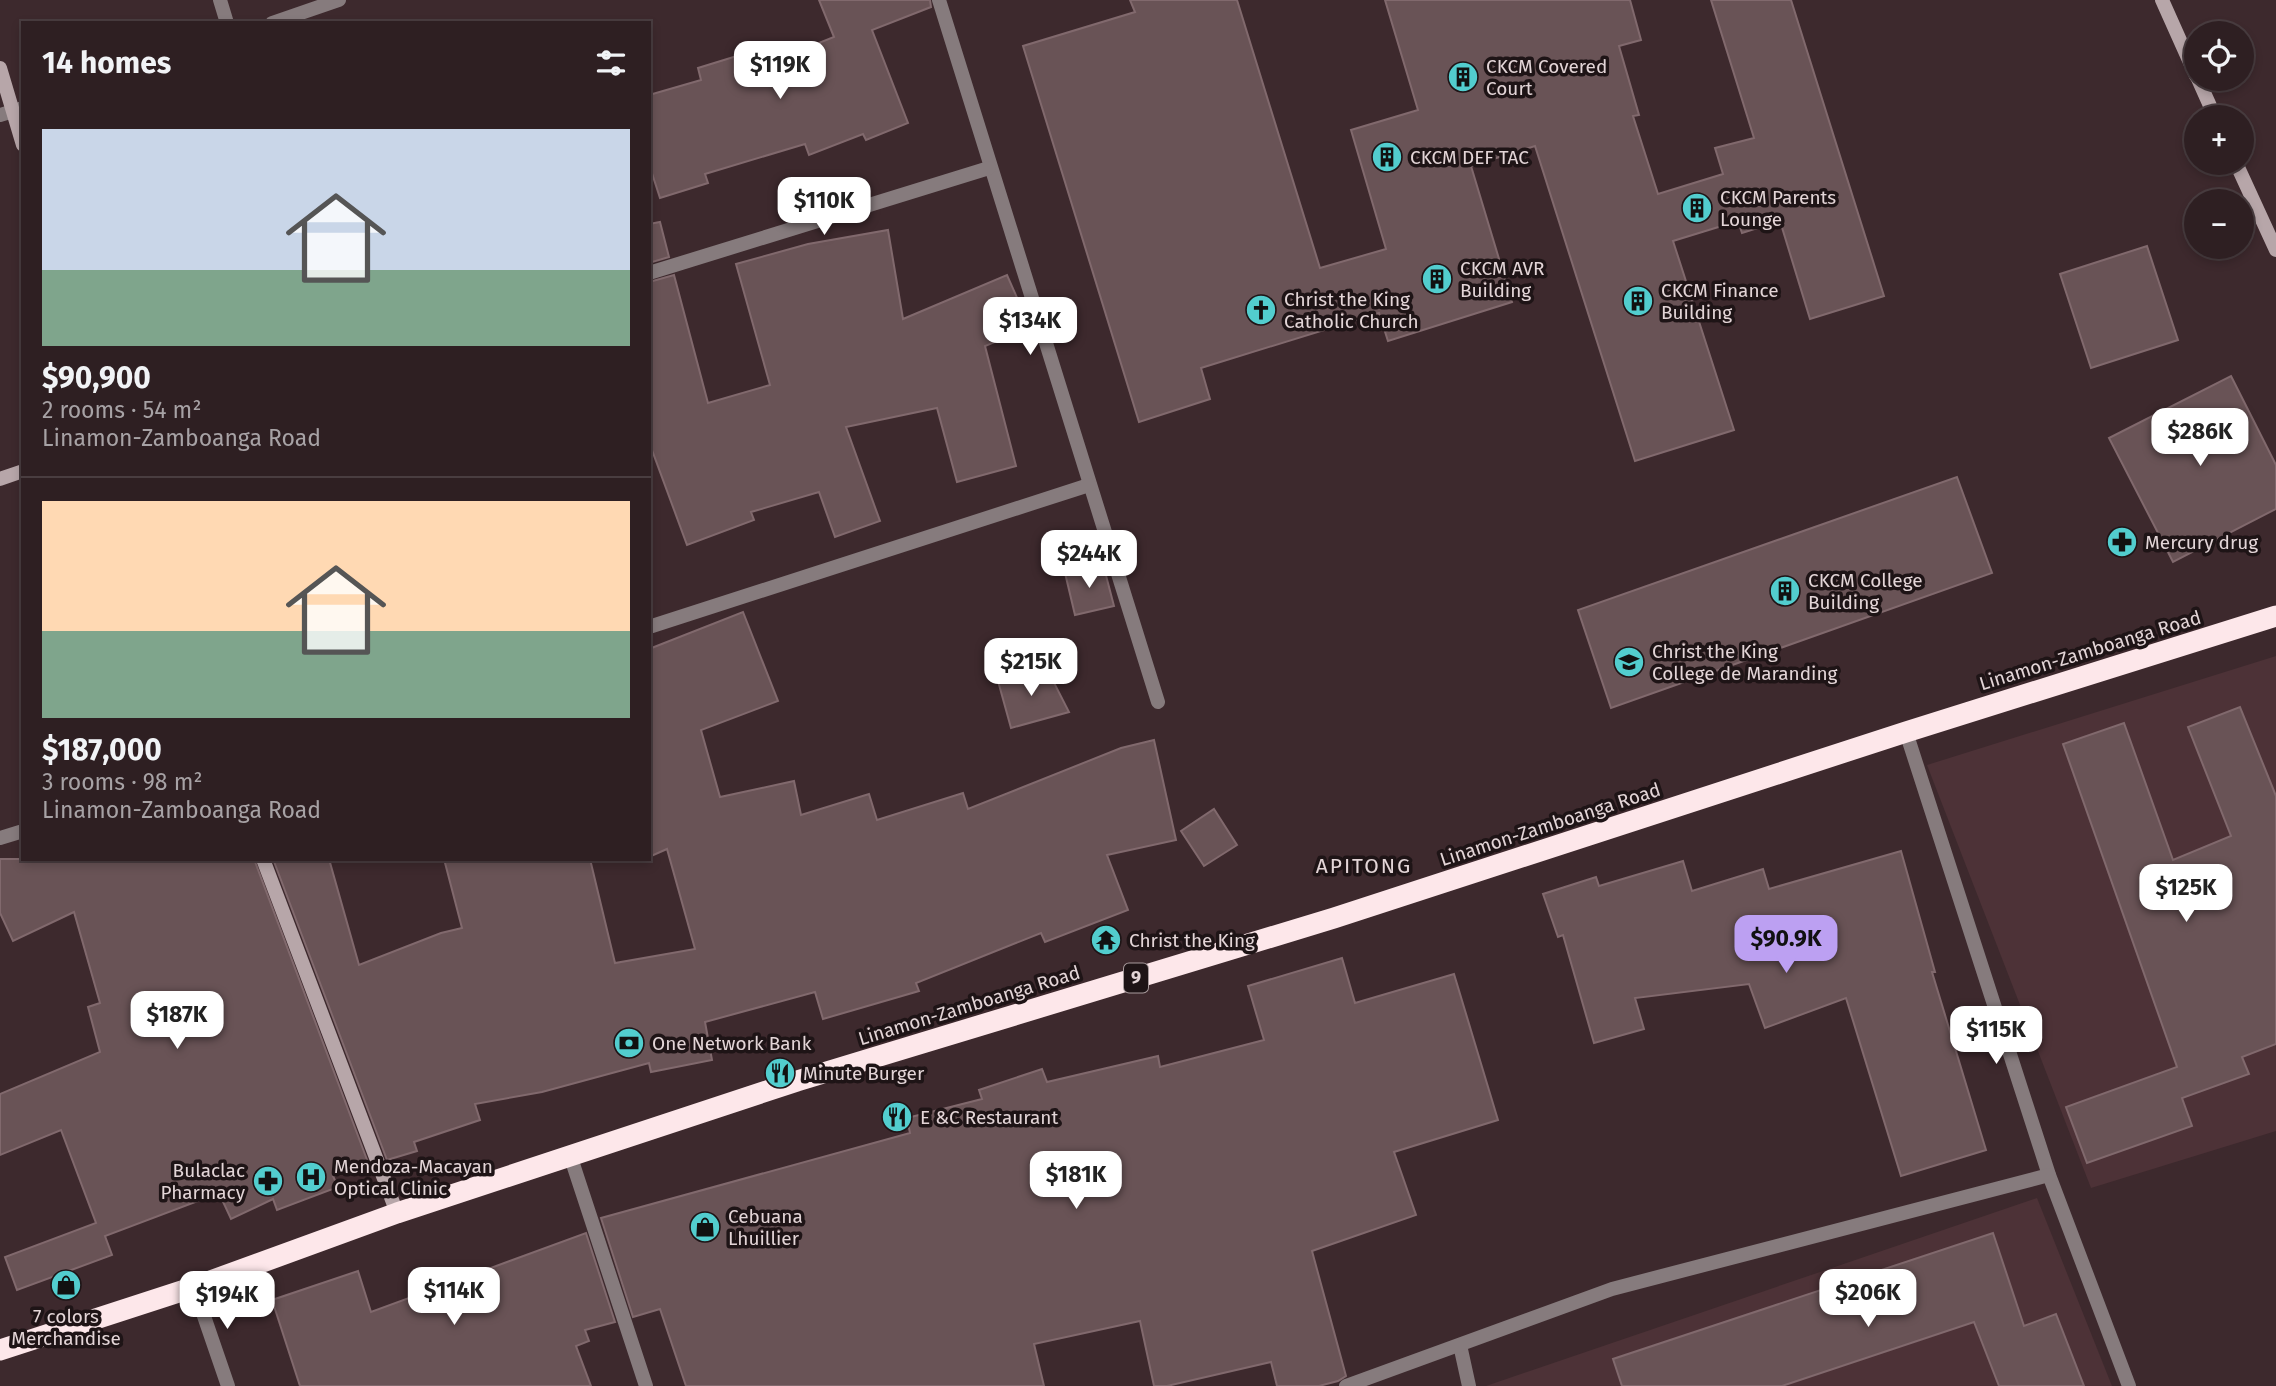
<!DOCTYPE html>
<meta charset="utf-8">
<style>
:root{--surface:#2e1f22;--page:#3a2c2f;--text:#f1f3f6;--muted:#a7a2a5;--line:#493d40;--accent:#bca0f2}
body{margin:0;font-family:"Fira Sans",sans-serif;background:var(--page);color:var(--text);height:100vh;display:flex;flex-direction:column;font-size:26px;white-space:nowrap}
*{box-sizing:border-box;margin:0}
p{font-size:23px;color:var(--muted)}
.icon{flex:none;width:38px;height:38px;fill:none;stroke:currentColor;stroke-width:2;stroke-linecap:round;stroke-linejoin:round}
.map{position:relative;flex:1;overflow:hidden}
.panel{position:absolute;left:21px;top:21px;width:630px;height:840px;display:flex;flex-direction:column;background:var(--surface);border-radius:0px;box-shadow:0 4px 10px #0003,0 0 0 2px var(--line)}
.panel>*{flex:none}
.fabs{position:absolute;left:2184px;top:21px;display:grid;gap:14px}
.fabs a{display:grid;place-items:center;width:70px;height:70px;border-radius:50%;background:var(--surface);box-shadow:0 4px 10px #0003,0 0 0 2px var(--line);font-size:35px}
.price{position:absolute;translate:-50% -60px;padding:0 16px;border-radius:14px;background:#fff;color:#222;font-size:23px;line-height:46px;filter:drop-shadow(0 2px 4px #0008)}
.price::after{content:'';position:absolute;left:50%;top:42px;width:21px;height:16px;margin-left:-10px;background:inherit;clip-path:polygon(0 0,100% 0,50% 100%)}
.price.on{background:var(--accent);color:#111}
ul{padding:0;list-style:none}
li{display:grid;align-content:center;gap:14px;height:371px;padding:0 21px}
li+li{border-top:2px solid var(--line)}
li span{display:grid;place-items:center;height:217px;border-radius:0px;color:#555}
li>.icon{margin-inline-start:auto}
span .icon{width:126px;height:126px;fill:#fffc;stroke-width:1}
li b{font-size:30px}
h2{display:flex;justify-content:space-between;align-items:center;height:84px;padding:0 21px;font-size:30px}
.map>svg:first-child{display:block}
.built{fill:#4d3237}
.building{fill:#695356;stroke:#81696d;stroke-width:2}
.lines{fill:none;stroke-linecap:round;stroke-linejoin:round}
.lane{stroke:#867b7d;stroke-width:14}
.street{stroke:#867b7d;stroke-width:14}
.secondary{stroke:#b7a6a9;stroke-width:14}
.highway{stroke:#fde7ea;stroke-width:21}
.labels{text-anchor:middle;stroke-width:7;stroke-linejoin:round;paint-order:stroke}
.shield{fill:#1e1416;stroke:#a89b9d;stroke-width:2}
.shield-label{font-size:18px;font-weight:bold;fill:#e3d5d7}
.poi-label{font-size:19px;fill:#e3d5d7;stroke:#1e1416;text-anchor:start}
.street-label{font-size:19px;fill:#e3d5d7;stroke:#1e1416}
.neighbourhood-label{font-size:21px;letter-spacing:2px;fill:#e3d5d7;stroke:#1e1416}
</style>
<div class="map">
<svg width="2276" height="1386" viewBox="0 0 2276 1386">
<rect width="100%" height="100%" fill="#3d292d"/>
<g class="built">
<path d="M 2276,656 L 2276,1131 L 2091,1188 L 1927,765 Z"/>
<path d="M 2037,1198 L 2112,1386 L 1486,1386 Z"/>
</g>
<g class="building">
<path d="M 819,0 L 930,0 L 931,7 L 872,30 L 908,123 L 866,140 L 863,134 L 809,155 L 805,144 L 705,174 L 708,183 L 660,198 L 649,164 L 649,95 L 701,80 L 698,68 L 740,55 L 746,72 L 834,37 Z"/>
<path d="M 1130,0 L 1237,0 L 1320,268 L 1386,249 L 1351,130 L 1418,110 L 1385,0 L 1630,0 L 1641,40 L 1619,46 L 1639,115 L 1633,116 L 1658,194 L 1723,174 L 1715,148 L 1754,138 L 1711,0 L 1791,0 L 1884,296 L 1810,319 L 1780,221 L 1742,233 L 1738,221 L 1673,241 L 1734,430 L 1635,461 L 1535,146 L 1471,166 L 1512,302 L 1388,341 L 1379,313 L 1201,368 L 1210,399 L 1139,422 L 1023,46 L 1135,12 Z"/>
<path d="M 660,222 L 669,257 L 649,263 L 649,224 Z"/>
<path d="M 888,230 L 903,319 L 1007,275 L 1030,327 L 985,346 L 1016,466 L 957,482 L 937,408 L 846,427 L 880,521 L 835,537 L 819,492 L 751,512 L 754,520 L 687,545 L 649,442 L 649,282 L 674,275 L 708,403 L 770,385 L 736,264 L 808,244 Z"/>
<path d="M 2147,246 L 2178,340 L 2091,368 L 2060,274 Z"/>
<path d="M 2231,376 L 2276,465 L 2276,509 L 2173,562 L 2109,438 Z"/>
<path d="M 1957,477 L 1992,573 L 1611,708 L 1578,610 Z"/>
<path d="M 1103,564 L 1114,606 L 1075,615 L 1065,573 Z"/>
<path d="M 743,612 L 778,701 L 701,730 L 720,797 L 794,781 L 801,815 L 869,794 L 877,820 L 963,793 L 968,809 L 1121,748 L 1154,740 L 1176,840 L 1107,855 L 1128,910 L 1045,942 L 1041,933 L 916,983 L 919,991 L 823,1019 L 815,992 L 705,1022 L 712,1060 L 651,1072 L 649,1063 L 542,1092 L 475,1104 L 480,1120 L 414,1142 L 417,1151 L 387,1160 L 273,859 L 329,859 L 359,965 L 441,933 L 462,928 L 444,859 L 590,859 L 615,963 L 695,949 L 667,849 L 649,857 L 649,649 Z"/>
<path d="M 1046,667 L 1069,712 L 1011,728 L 998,681 Z"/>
<path d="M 2240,707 L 2276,796 L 2276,1044 L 2242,1057 L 2249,1074 L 2182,1098 L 2192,1126 L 2087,1163 L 2066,1107 L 2177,1067 L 2063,744 L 2124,723 L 2173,860 L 2231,836 L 2188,727 Z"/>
<path d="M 1214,809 L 1237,845 L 1204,866 L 1181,831 Z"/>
<path d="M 1901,851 L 1935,972 L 1932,972 L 1986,1150 L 1901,1176 L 1846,998 L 1765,1028 L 1749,984 L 1635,998 L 1644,1029 L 1594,1043 L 1563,935 L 1558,937 L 1543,894 L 1596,877 L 1599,886 L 1683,861 L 1692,891 L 1763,869 L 1769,889 Z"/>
<path d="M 0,859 L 254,859 L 369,1165 L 333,1176 L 338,1187 L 277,1210 L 273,1199 L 231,1219 L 219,1193 L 105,1236 L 112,1255 L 17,1290 L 5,1257 L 96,1223 L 61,1130 L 0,1155 L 0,1094 L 100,1052 L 88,1007 L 100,1003 L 74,912 L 13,941 L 0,913 Z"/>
<path d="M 1342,958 L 1355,1003 L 1454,974 L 1498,1120 L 1394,1152 L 1416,1215 L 1312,1251 L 1346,1376 L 1338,1381 L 1319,1386 L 1277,1386 L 1271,1362 L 1167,1386 L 1154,1386 L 1140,1321 L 1034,1344 L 1044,1386 L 686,1386 L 660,1309 L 633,1317 L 601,1218 L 910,1133 L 907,1118 L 982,1099 L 979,1090 L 1042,1069 L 1047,1082 L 1158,1056 L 1160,1067 L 1264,1040 L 1248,986 Z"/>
<path d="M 586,1233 L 615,1322 L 585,1330 L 589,1341 L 576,1346 L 591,1386 L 300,1386 L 272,1300 L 358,1271 L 371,1312 Z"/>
<path d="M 1993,1233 L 2024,1326 L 2056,1314 L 2084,1386 L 1999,1386 L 1974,1322 L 1782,1386 L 1622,1386 L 1613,1359 Z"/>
</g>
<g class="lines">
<path class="lane" d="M 1460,1345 L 1469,1386"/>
<g class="street">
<path d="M 220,0 L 227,23"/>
<path d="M 939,0 L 1158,702"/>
<path d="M 272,23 L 339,0"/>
<path d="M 0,115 L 23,108"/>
<path d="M 649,273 L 989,168"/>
<path d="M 649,627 L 1089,485"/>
<path d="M 1906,732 L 2049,1175 L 2129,1386"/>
<path d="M 0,838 L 23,831"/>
<path d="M 571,1158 L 646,1386"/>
<path d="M 194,1287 L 228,1386"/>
<path d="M 1346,1386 L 1612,1289 L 2049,1175"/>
</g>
<g class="secondary">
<path d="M 2162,0 L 2196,76"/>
<path d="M 0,68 L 23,145"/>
<path d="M 2198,79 L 2215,117"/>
<path d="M 2236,163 L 2276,250"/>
<path d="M 0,479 L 23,471"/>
<path d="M 263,859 L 397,1213"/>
</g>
<path class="highway" d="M 0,1350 L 194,1287 L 397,1213 L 797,1081 L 1334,918 L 1906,732 L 2276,616"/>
</g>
<defs>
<g id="building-disc" transform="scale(1.575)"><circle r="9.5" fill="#52cdce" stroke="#1e1416"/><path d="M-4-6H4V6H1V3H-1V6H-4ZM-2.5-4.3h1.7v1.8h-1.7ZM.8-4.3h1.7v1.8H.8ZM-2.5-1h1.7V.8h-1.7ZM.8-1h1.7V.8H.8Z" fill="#111"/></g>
<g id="church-disc" transform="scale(1.575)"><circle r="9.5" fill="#52cdce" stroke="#1e1416"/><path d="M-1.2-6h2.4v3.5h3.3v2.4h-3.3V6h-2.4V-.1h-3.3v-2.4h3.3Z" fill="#111"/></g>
<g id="pharmacy-disc" transform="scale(1.575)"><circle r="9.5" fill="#52cdce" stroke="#1e1416"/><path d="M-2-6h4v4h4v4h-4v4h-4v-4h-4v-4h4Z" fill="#111"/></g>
<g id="university-disc" transform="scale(1.575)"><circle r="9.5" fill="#52cdce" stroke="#1e1416"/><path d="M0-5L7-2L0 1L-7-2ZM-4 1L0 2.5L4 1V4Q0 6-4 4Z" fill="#111"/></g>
<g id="temple-disc" transform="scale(1.575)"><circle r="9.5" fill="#52cdce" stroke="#1e1416"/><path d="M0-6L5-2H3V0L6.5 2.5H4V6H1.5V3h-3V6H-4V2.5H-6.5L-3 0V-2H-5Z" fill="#111"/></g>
<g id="bank-disc" transform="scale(1.575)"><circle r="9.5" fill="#52cdce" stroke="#1e1416"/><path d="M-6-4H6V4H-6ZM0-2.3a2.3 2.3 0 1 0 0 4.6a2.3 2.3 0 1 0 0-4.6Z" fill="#111"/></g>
<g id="restaurant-disc" transform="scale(1.575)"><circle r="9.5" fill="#52cdce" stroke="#1e1416"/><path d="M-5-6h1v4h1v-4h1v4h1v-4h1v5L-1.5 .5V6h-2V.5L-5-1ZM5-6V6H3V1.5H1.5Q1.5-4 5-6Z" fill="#111"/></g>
<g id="hospital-disc" transform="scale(1.575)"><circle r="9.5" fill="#52cdce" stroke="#1e1416"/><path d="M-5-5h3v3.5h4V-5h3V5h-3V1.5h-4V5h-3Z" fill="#111"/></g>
<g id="shop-disc" transform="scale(1.575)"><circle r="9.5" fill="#52cdce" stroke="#1e1416"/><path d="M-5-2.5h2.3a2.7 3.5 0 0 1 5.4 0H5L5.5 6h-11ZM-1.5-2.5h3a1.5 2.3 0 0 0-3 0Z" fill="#111"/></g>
</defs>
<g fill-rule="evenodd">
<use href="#building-disc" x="1463" y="77"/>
<use href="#building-disc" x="1387" y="157"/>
<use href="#building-disc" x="1697" y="208"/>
<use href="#building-disc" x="1437" y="279"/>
<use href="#building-disc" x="1638" y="301"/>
<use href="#church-disc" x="1261" y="310"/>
<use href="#pharmacy-disc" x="2122" y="542"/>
<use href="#building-disc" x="1785" y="591"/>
<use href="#university-disc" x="1629" y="662"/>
<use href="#temple-disc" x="1106" y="940"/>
<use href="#bank-disc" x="629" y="1043"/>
<use href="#restaurant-disc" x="780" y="1073"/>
<use href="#restaurant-disc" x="897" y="1117"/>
<use href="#hospital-disc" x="311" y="1177"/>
<use href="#pharmacy-disc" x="268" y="1181"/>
<use href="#shop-disc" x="705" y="1227"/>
<use href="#shop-disc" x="66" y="1285"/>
</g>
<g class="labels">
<rect class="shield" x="1124" y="963.5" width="24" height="29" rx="5"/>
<g class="shield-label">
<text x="1136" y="984">9</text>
</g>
<g class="poi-label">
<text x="1486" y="73">CKCM Covered<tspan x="1486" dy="22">Court</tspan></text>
<text x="1410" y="164">CKCM DEF TAC</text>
<text x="1720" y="204">CKCM Parents<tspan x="1720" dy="22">Lounge</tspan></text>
<text x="1460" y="275">CKCM AVR<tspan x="1460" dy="22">Building</tspan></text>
<text x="1661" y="297">CKCM Finance<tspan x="1661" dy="22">Building</tspan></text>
<text x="1284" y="306">Christ the King<tspan x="1284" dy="22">Catholic Church</tspan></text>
<text x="2145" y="549">Mercury drug</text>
<text x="1808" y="587">CKCM College<tspan x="1808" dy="22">Building</tspan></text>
<text x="1652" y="658">Christ the King<tspan x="1652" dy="22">College de Maranding</tspan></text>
<text x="1129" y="947">Christ the King</text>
<text x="652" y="1050">One Network Bank</text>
<text x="803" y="1080">Minute Burger</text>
<text x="920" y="1124">E &amp;C Restaurant</text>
<text x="334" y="1173">Mendoza-Macayan<tspan x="334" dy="22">Optical Clinic</tspan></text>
<text x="245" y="1177" text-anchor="end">Bulaclac<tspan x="245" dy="22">Pharmacy</tspan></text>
<text x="728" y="1223">Cebuana<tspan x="728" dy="22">Lhuillier</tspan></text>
<text x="66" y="1323" text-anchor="middle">7 colors<tspan x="66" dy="22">Merchandise</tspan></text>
</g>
<g class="street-label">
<text transform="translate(2090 650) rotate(-17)" y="7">Linamon-Zamboanga Road</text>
<text transform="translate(1550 824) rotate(-18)" y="7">Linamon-Zamboanga Road</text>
<text transform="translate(969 1005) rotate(-17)" y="7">Linamon-Zamboanga Road</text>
</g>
<g class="neighbourhood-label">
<text x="1364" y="873">APITONG</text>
</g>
</g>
</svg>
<div class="fabs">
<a><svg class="icon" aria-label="locate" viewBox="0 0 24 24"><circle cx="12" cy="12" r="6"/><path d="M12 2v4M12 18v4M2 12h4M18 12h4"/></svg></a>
<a>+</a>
<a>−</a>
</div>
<b class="price" style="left:780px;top:101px">$119K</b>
<b class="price" style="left:824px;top:237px">$110K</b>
<b class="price" style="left:1030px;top:357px">$134K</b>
<b class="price" style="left:2200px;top:468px">$286K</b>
<b class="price" style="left:1089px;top:590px">$244K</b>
<b class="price" style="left:1031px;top:698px">$215K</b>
<b class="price" style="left:2186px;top:924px">$125K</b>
<b class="price on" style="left:1786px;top:975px">$90.9K</b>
<b class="price" style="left:177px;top:1051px">$187K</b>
<b class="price" style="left:1996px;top:1066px">$115K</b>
<b class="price" style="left:1076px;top:1211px">$181K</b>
<b class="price" style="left:454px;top:1327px">$114K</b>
<b class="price" style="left:1868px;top:1329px">$206K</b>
<b class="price" style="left:227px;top:1331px">$194K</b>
<section class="panel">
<h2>14 homes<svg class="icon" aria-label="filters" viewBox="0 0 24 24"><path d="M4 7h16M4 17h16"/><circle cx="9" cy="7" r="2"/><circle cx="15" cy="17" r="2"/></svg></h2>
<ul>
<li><span style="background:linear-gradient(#c9d6e8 65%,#7fa58c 0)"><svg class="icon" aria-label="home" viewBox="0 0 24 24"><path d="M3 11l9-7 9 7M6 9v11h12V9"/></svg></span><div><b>$90,900</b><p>2 rooms · 54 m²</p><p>Linamon-Zamboanga Road</p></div></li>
<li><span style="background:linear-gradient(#ffd9b3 60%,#7fa58c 0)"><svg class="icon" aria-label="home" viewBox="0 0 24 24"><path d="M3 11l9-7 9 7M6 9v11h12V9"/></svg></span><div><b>$187,000</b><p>3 rooms · 98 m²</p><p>Linamon-Zamboanga Road</p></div></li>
</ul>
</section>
</div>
